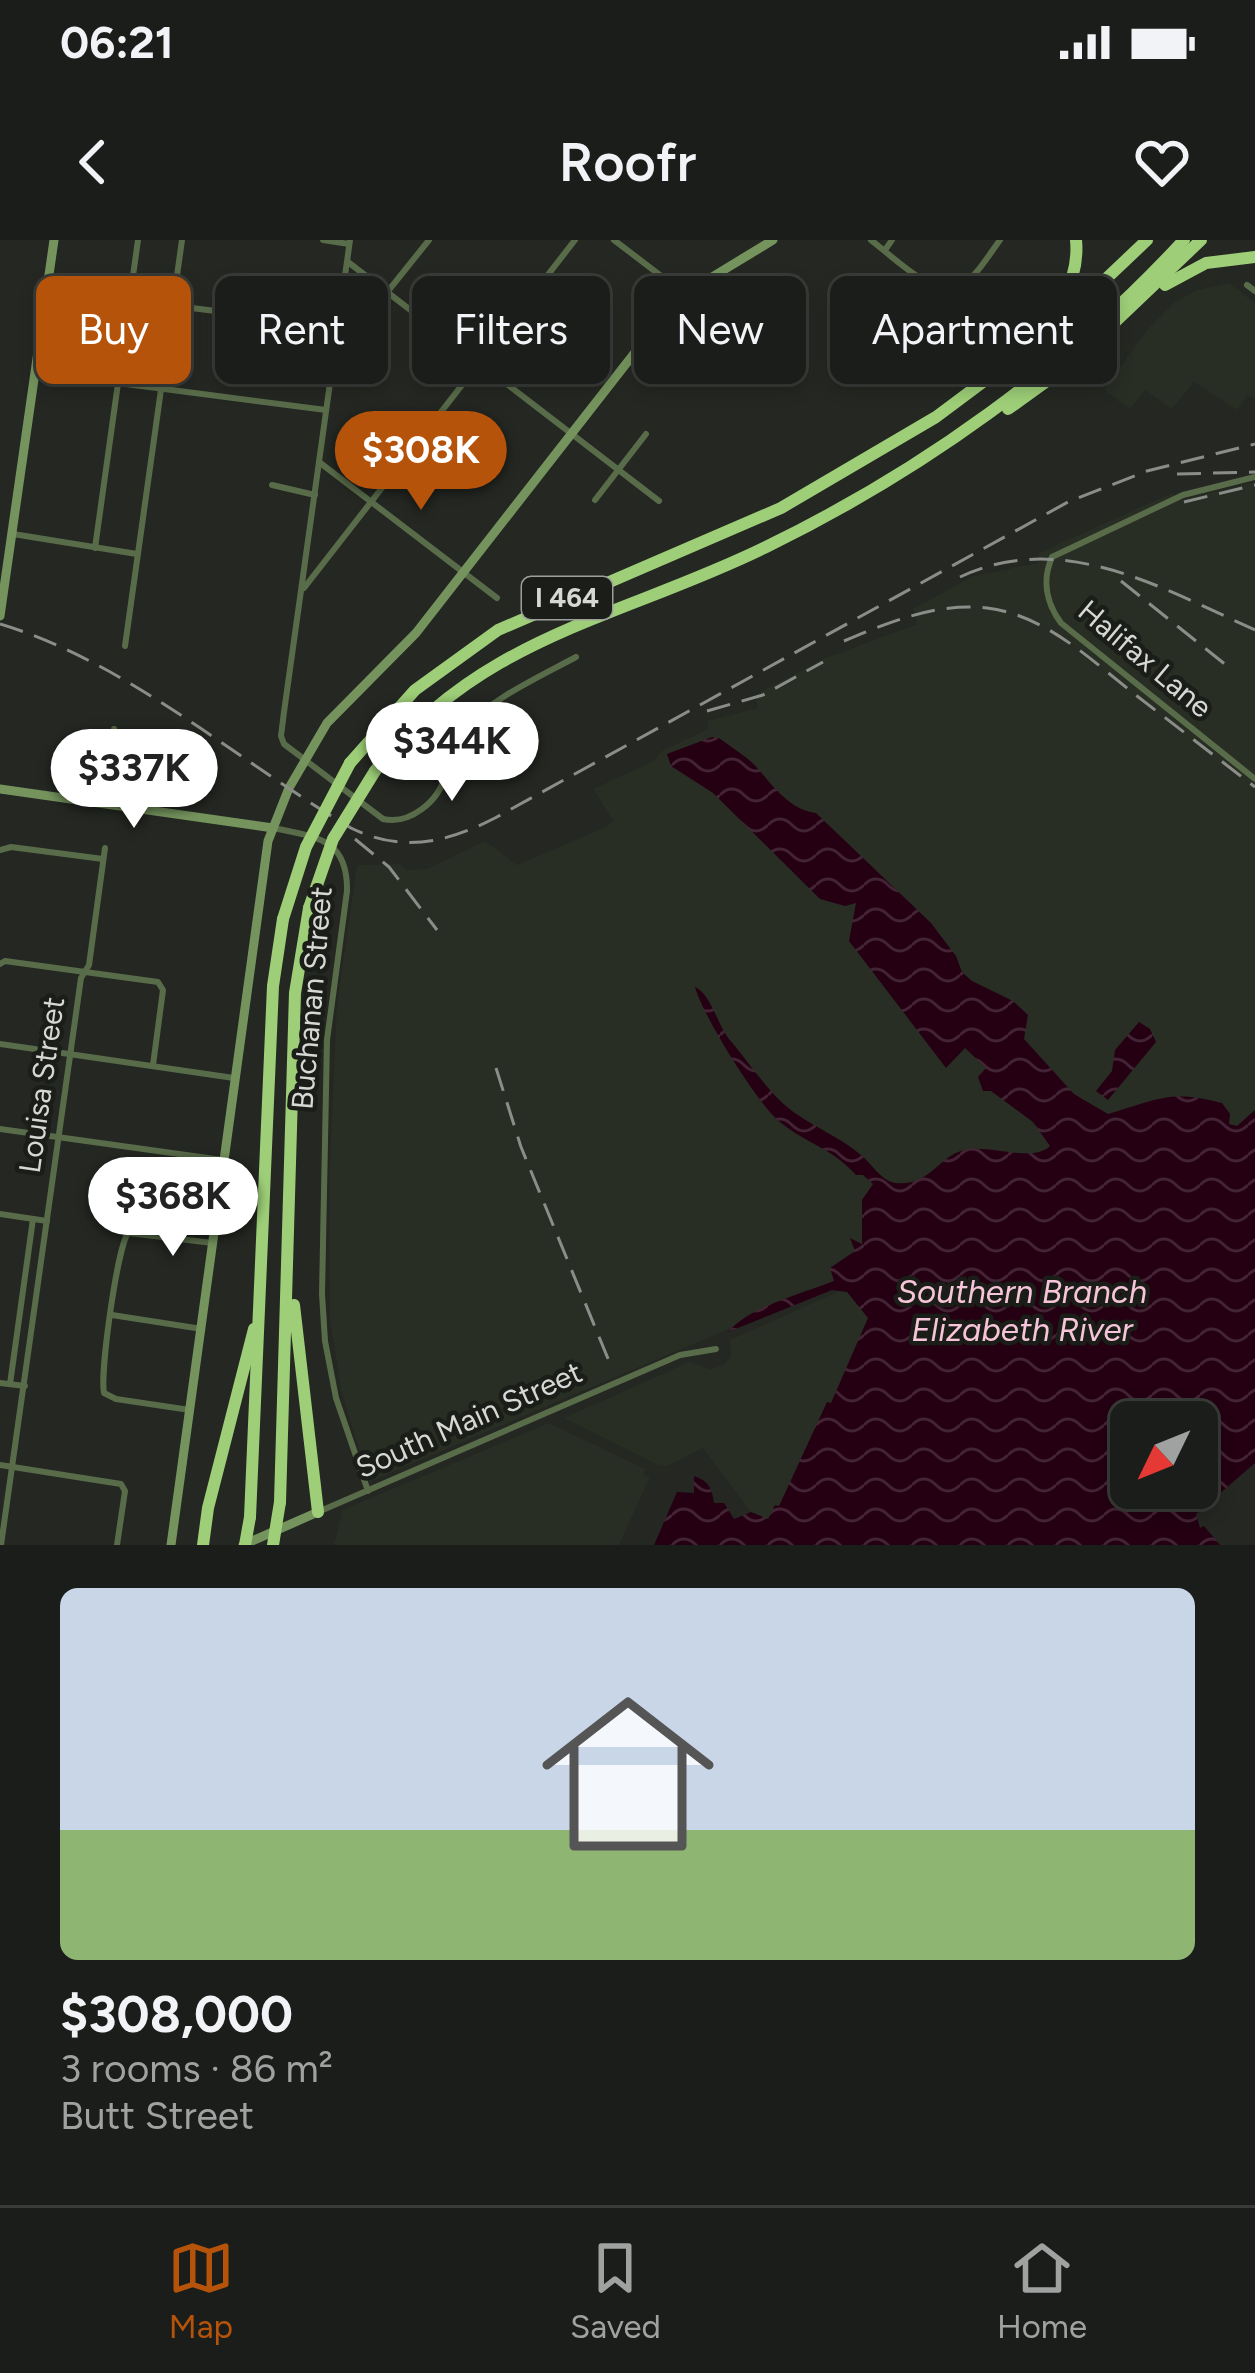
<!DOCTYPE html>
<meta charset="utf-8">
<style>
:root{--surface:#1b1d1a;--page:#242623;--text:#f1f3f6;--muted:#a0a2a2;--line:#393b39;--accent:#b45309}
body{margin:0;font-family:Figtree,sans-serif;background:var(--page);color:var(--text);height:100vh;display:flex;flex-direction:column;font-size:45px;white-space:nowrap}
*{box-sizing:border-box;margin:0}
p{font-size:39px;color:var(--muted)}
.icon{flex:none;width:66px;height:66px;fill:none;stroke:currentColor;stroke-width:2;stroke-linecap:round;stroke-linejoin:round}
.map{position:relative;height:1305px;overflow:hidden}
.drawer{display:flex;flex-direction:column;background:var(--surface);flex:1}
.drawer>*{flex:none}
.banner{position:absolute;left:36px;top:36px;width:1185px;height:108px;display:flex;gap:24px}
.needle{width:78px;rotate:227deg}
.fabs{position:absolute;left:1110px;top:1161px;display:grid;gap:24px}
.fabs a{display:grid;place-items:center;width:108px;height:108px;border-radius:18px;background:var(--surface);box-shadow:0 6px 18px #0003,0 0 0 3px var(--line);font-size:60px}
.price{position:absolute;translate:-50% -102px;padding:0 27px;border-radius:42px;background:#fff;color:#222;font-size:39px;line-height:78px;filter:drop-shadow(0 3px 6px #0008)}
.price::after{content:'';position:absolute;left:50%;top:72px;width:36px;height:27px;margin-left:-18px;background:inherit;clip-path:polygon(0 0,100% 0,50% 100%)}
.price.current{background:var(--accent);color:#fff}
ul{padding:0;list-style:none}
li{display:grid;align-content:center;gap:24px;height:636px;padding:0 60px}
li span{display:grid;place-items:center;height:372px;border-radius:18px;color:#555}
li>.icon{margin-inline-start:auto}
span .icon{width:216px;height:216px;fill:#fffc;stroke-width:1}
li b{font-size:51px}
.tag{padding:0 42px;border-radius:18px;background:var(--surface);box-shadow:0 6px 18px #0003,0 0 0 3px var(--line);font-size:42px;line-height:108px}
.tag.current{background:var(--accent);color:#fff}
.status{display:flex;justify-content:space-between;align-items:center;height:84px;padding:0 60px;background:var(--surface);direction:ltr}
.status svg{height:33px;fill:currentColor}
header{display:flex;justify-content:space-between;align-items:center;height:156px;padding:0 60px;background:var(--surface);font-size:54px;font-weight:600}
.tab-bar{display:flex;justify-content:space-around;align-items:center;height:168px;border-top:3px solid var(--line);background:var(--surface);font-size:33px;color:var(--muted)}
.tab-bar a{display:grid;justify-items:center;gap:6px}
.tab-bar .current{color:var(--accent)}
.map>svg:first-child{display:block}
.built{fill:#282e23}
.water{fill:url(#water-waves);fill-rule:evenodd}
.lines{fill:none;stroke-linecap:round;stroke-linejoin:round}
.street{stroke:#596c4a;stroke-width:6}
.secondary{stroke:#75945d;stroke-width:9}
.highway{stroke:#9ecf78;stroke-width:12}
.rail{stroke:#8b8d89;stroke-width:3;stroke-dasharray:24 12;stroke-linecap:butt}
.highway-bridge{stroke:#9ecf78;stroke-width:12}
.labels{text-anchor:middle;stroke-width:9;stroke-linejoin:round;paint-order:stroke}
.shield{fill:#1a1d18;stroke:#9ea09c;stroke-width:3}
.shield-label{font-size:27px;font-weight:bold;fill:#d6d8d5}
.street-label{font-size:30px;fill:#d6d8d5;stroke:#1a1d18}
.water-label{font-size:33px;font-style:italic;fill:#f7c5d9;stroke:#1a1d18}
</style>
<div class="status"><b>06:21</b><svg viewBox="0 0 49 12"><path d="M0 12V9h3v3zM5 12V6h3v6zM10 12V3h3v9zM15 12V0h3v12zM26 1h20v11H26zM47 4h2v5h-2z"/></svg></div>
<header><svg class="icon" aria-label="back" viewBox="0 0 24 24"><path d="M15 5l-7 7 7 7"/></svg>Roofr<svg class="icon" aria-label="heart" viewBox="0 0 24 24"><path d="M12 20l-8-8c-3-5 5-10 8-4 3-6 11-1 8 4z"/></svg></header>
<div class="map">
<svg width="1255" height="1305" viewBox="0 0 1255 1305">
<defs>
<pattern id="water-waves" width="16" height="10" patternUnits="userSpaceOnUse" patternTransform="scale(3)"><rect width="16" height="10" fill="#240012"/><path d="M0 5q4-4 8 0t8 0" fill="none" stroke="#432434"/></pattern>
</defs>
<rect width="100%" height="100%" fill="#242722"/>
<g class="built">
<path d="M 1229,43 L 1255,63 L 1255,158 L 1247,156 L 1237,170 L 1194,142 L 1172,169 L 1145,150 L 1130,169 L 1104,150 L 1147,90 L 1175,62 L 1197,50 Z"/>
<path d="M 1255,242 L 1255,932 L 801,1296 L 751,1272 L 703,1208 L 668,1226 L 658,1225 L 564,1178 L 689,1122 L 710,1129 L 724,1125 L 731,1116 L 730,1100 L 842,1050 L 839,1042 L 369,1242 L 341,1150 L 330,1080 L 329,945 L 337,763 L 357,625 L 400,624 L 407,630 L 427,629 L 485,601 L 517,625 L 606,587 L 613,581 L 593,549 L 652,522 L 662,511 L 708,489 L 707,481 L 758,468 L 755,455 L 823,419 L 917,384 L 913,369 L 973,336 L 1038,323 L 1039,313 L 1172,253 L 1181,260 Z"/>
<path d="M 549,1183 L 645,1229 L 643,1234 L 650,1237 L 619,1305 L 334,1305 L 342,1270 Z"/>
</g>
<g class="water">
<path d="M 712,497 L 719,498 C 732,508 750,518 760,531 C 775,549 792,570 816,573 L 931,683 L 956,716 L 962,732 L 972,741 L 1013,761 L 1028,775 L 1024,799 L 1074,854 L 1108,874 C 1157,860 1169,849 1222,863 L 1230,874 L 1229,884 L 1237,886 L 1255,870 L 1255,1223 L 1196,1274 L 1200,1288 L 1204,1286 L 1220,1305 L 654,1305 L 677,1252 L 694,1253 L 694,1236 C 709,1241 712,1249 714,1263 L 724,1263 L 734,1279 L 751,1272 L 768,1279 L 775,1265 L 779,1266 L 827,1162 L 831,1163 L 868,1078 L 847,1052 L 832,1050 L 728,1092 C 751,1066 801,1054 834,1041 L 830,1028 L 855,1011 L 850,998 L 862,1004 L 862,960 L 873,944 L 863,935 L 856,935 C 831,907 808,905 780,882 C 758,865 702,774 695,747 C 711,754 717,784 729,799 C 750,823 771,858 798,875 C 818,889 841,898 861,915 C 871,923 882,942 896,943 C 929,946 937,919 961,911 C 986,902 1032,924 1050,906 L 1033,882 L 991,851 L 983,851 L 978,837 L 986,828 L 965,808 L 946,828 L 849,701 L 856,663 L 845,666 L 820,659 L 713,553 L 671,526 L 667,514 ZM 1131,1182 L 1197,1182 L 1197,1248 L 1131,1248 Z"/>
<path d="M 1139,782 L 1150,789 L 1156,802 L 1108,860 L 1096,851 L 1112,831 L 1115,810 Z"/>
</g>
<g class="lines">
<g class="street">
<path d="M 323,0 L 349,4"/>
<path d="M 350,0 L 284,472 L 281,496 L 284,504 L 383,579 C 409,585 439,562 445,535 C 449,518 445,507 459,493 C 490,459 537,438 576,417"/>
<path d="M 614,0 L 686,55"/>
<path d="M 871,0 C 891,15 940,64 962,46 C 977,35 989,15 1000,0"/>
<path d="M 885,10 L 892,0"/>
<path d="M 348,22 L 659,261"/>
<path d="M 1247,45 L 1255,51"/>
<path d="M 175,66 L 339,86"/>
<path d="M 336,116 L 429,0"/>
<path d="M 118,143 L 326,170"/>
<path d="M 319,222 L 497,358"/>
<path d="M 1255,237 L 1183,255 L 1052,317 C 1042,340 1046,363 1061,383 L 1255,539"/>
<path d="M 272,245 L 315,255"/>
<path d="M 595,260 L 646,194"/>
<path d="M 13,294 L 137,314"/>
<path d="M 95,308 L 138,0"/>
<path d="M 304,348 L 575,0"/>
<path d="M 125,406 L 182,0"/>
<path d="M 106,564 L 114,489"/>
<path d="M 273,588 C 316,597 348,598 347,651 L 327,800 L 322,1054 L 325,1101 L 336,1158 L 368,1251"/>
<path d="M 0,610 L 11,607 L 103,619"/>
<path d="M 0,724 L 5,721 L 158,742 L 163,750 L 153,825"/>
<path d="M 0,804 L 234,838"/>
<path d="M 0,889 L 222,920"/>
<path d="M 0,974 L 47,981"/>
<path d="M 112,1075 L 202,1089"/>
<path d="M 0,1143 L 25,1146"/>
<path d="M 10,1144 L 33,979"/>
<path d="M 190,1170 L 116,1159 L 104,1153 C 100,1132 117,1009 128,993 L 213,1003"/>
<path d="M 0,1225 L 121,1244 L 125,1251 L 117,1305"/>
<path d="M 318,1272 L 680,1115 L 716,1109"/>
<path d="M 1,1305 L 81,738 L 89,725 L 105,608"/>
</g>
<g class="secondary">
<path d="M 0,376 L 54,0"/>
<path d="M 0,549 L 273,588"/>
<path d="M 171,1305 L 268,601 L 289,548 L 327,483 L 416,393 L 654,88 L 699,45 L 773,0"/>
<path d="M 243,1305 L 318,1272"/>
</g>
<g class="highway">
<path d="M 1165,45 L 1206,23 L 1255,17"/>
<path d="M 1026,102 C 1056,75 1080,42 1076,0"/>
<path d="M 1008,169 L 1072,123 L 1201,0"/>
<path d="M 350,523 L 415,450 L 498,390 L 781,268 L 936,177 L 1051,91 L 1147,0"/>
<path d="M 375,531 C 480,395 622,378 766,307 C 922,231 1066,128 1184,0"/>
<path d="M 294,1065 L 318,1272"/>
<path d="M 280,1262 L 295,753 L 309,668"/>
<path d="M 250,1277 L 273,746 L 283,679"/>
<path d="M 203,1305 L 208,1268 L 254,1089"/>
</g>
<g class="rail">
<path d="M 1177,234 L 1255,232"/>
<path d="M 1184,262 L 1255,245"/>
<path d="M 960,337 C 1062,289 1162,348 1255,390"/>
<path d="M 1121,341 L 1226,425"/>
<path d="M 0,384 C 127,422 238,521 351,588 C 402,613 446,603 495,578 L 1068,262 L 1147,231 L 1255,204"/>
<path d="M 844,401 C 889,382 938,362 987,368 C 1046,375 1092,421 1137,456 C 1176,486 1216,517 1255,547"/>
<path d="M 707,471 L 763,455 L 823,422"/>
<path d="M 355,599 L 389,627 L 437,690"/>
<path d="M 496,828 L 521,907 L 611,1126"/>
</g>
<g class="highway-bridge">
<path d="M 309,668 L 333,599 L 375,531"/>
<path d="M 283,679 L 306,607 L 350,523"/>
<path d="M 245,1305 L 250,1277"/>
<path d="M 273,1305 L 280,1262"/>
</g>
</g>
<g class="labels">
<rect class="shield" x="522" y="337" width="90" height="42" rx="9"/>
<g class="shield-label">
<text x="567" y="367">I 464</text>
</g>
<g class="street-label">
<text transform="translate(1145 419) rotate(40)" y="10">Halifax Lane</text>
<text transform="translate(312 758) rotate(-85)" y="10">Buchanan Street</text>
<text transform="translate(42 845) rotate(-82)" y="10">Louisa Street</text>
<text transform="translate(469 1180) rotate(-24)" y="10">South Main Street</text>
</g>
<g class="water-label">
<text x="1022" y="1063">Southern Branch<tspan x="1022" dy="38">Elizabeth River</tspan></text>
</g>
</g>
</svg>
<div class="fabs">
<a><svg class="needle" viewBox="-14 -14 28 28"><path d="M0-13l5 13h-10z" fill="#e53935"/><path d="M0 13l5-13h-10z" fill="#a0a2a2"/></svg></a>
</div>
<b class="price current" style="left:421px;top:273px">$308K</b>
<b class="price" style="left:452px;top:564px">$344K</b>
<b class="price" style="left:134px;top:591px">$337K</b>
<b class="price" style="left:173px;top:1019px">$368K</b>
<div class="banner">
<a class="tag current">Buy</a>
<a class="tag">Rent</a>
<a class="tag">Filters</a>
<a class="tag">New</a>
<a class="tag">Apartment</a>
</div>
</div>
<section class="drawer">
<ul>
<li><span style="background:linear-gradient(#c9d6e8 65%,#8fb573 0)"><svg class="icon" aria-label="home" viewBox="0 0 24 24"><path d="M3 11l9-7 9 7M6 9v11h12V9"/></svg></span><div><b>$308,000</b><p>3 rooms · 86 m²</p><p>Butt Street</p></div></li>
</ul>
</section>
<nav class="tab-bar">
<a class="current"><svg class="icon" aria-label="map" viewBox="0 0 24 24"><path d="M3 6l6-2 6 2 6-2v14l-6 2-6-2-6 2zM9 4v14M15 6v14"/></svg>Map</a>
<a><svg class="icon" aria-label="saved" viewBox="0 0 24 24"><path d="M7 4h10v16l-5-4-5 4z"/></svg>Saved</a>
<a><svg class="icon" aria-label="home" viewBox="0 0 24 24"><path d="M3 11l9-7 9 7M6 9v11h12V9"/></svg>Home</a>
</nav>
